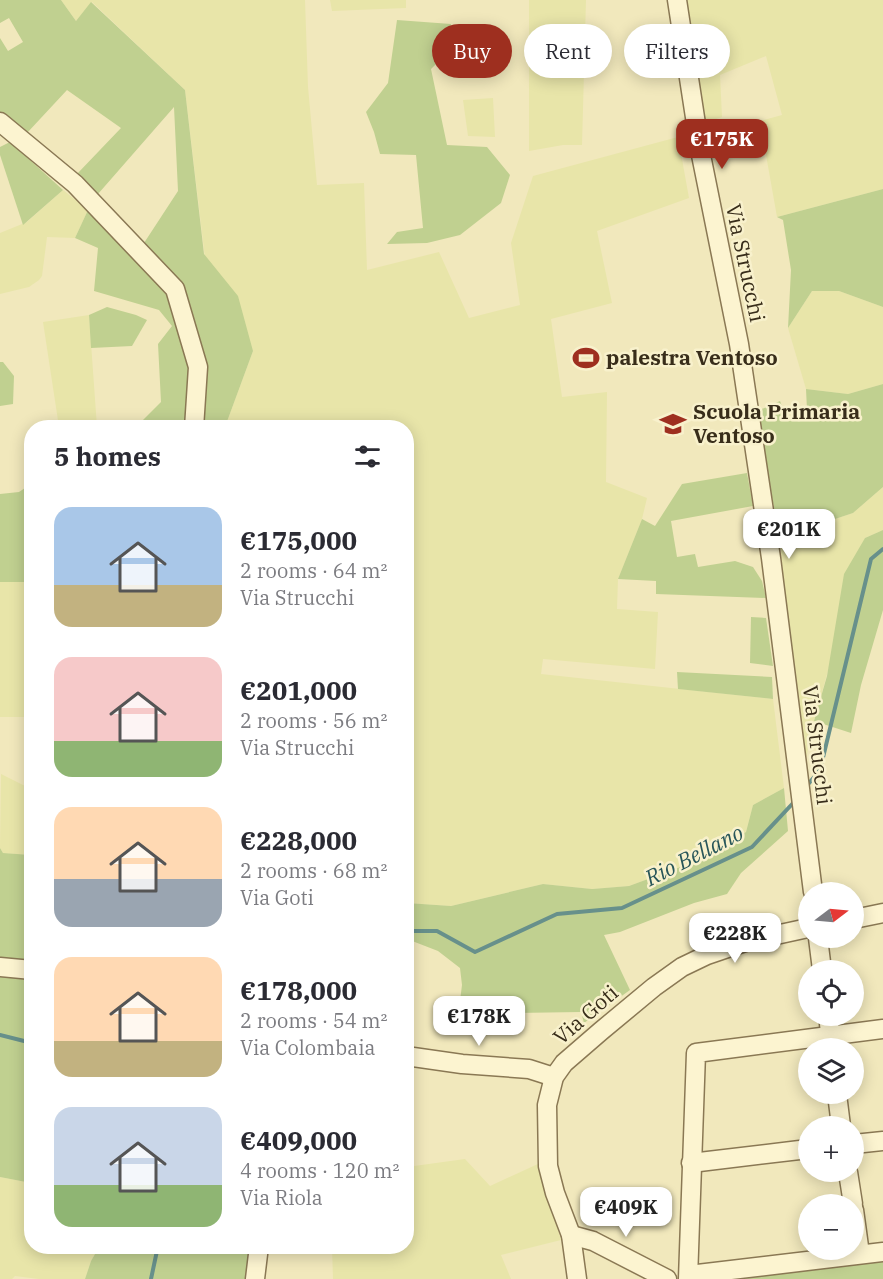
<!DOCTYPE html>
<meta charset="utf-8">
<style>
:root{--surface:#fff;--page:#f2f2f3;--text:#2b2b33;--muted:#7c7c81;--accent:#9e2f1f}
body{margin:0;font-family:"IBM Plex Serif",serif;background:var(--page);color:var(--text);height:100vh;display:flex;flex-direction:column;font-size:22px;white-space:nowrap}
*{box-sizing:border-box;margin:0}
p{font-size:20px;color:var(--muted)}
.icon{flex:none;width:33px;height:33px;fill:none;stroke:currentColor;stroke-width:2;stroke-linecap:round;stroke-linejoin:round}
.map{position:relative;flex:1;overflow:hidden}
.panel{position:absolute;left:24px;top:420px;width:390px;height:834px;display:flex;flex-direction:column;background:var(--surface);border-radius:24px;box-shadow:0 3px 15px #0003}
.panel>*{flex:none}
.banner{position:absolute;left:432px;top:24px;width:360px;height:54px;display:flex;gap:12px}
.needle{width:39px;rotate:74deg}
.tools{position:absolute;left:798px;top:882px;display:grid;gap:12px}
.tools a{display:grid;place-items:center;width:66px;height:66px;border-radius:50%;background:var(--surface);box-shadow:0 3px 15px #0003;font-size:30px}
.price{position:absolute;translate:-50% -51px;padding:0 14px;border-radius:12px;background:#fff;color:#222;font-size:20px;line-height:39px;filter:drop-shadow(0 2px 3px #0008)}
.price::after{content:'';position:absolute;left:50%;top:36px;width:18px;height:14px;margin-left:-9px;background:inherit;clip-path:polygon(0 0,100% 0,50% 100%)}
.price.on{background:var(--accent);color:#fff}
ul{padding:0;list-style:none}
li{display:flex;align-items:center;gap:18px;height:150px;padding:0 30px}
li span{display:grid;place-items:center;flex:none;width:168px;height:120px;border-radius:18px;color:#555}
li>.icon{margin-inline-start:auto}
span .icon{width:72px;height:72px;fill:#fffc;stroke-width:1}
li b{font-size:26px}
h2{display:flex;justify-content:space-between;align-items:center;height:72px;padding:0 30px;font-size:26px}
.chip{padding:0 21px;border-radius:27px;background:var(--surface);box-shadow:0 3px 15px #0003;font-size:21px;line-height:54px}
.chip.on{background:var(--accent);color:#fff}
.map>svg:first-child{display:block}
.farmland{fill:#e8e5a9}
.green{fill:#c0d090}
.lines{fill:none;stroke-linecap:round;stroke-linejoin:round}
.stream{stroke:#67908b;stroke-width:4}
.minor-casing{stroke:#8a7854;stroke-width:21}
.minor{stroke:#fcf4d0;stroke-width:18}
.labels{text-anchor:middle;stroke-width:5;stroke-linejoin:round;paint-order:stroke}
.street-label{font-size:21px;fill:#382d1a;stroke:#f8f1cc}
.poi-label{font-size:21px;font-weight:bold;fill:#382d1a;stroke:#f8f1cc;text-anchor:start}
.water-label{font-size:22px;font-style:italic;fill:#285659;stroke:#f8f1cc}
</style>
<div class="map">
<svg width="883" height="1279" viewBox="0 0 883 1279">
<rect width="100%" height="100%" fill="#f1e8bc"/>
<g class="farmland">
<path d="M 61,0 L 305,0 L 308,87 L 317,185 L 364,183 L 367,270 L 439,252 L 469,318 L 520,305 L 511,243 L 533,176 L 678,137 L 689,198 L 597,231 L 612,303 L 551,319 L 562,397 L 607,392 L 606,482 L 647,498 L 642,519 L 618,579 L 617,609 L 658,612 L 655,669 L 543,659 L 541,674 L 773,699 L 784,788 L 753,805 L 746,832 L 702,859 L 629,886 L 592,889 L 543,884 L 451,906 L 407,903 L 406,428 L 225,427 L 253,351 L 205,258 L 185,90 L 92,2 L 76,21 Z"/>
<path d="M 330,0 L 406,0 L 406,8 L 332,11 Z"/>
<path d="M 529,0 L 586,0 L 582,145 L 563,145 L 529,151 Z"/>
<path d="M 681,0 L 883,0 L 883,189 L 777,217 L 760,121 L 782,115 L 766,56 L 720,75 L 722,117 L 699,125 Z"/>
<path d="M 493,98 L 495,137 L 468,136 L 463,100 Z"/>
<path d="M 63,190 L 88,210 L 75,238 L 47,237 L 42,276 L 39,280 L 29,287 L 0,294 L 0,233 L 27,222 Z"/>
<path d="M 812,291 L 839,291 L 883,307 L 883,384 L 848,394 L 806,389 L 788,328 Z"/>
<path d="M 89,315 L 97,427 L 59,427 L 43,322 Z"/>
<path d="M 883,487 L 883,530 L 865,538 L 814,721 L 803,772 L 779,532 L 826,522 L 853,513 Z"/>
<rect x="0" y="582" width="31" height="135"/>
<path d="M 1,774 L 25,786 L 31,774 L 31,855 L 3,853 L 0,848 Z"/>
<path d="M 465,1159 L 490,1186 L 540,1163 L 561,1240 L 501,1255 L 511,1279 L 333,1279 L 332,1247 L 406,1246 L 407,1167 Z"/>
<path d="M 0,1177 L 31,1183 L 32,1246 L 99,1247 L 91,1261 L 85,1279 L 39,1279 L 15,1276 L 12,1279 L 0,1279 Z"/>
</g>
<g class="green">
<path d="M 0,0 L 61,0 L 76,21 L 91,2 L 185,90 L 204,254 L 238,296 L 253,351 L 225,427 L 136,427 L 161,402 L 158,344 L 172,326 L 159,310 L 94,291 L 98,248 L 75,238 L 88,210 L 144,243 L 178,191 L 174,107 L 98,194 L 77,174 L 121,128 L 67,90 L 27,133 L 0,112 L 0,38 L 8,51 L 23,42 L 9,18 L 0,23 Z"/>
<path d="M 397,20 L 451,24 L 444,56 L 431,69 L 447,145 L 487,147 L 510,175 L 501,203 L 460,235 L 427,243 L 387,244 L 397,232 L 423,228 L 416,155 L 380,154 L 374,132 L 366,112 L 388,83 Z"/>
<path d="M 10,142 L 63,190 L 23,225 L 0,155 L 0,147 Z"/>
<path d="M 883,189 L 883,307 L 839,291 L 812,291 L 788,328 L 791,270 L 783,220 L 777,217 Z"/>
<path d="M 107,307 L 136,315 L 147,320 L 132,346 L 91,348 L 89,315 Z"/>
<path d="M 0,362 L 3,362 L 14,376 L 13,404 L 0,406 Z"/>
<path d="M 883,384 L 883,487 L 853,513 L 826,522 L 779,532 L 755,412 L 780,401 L 787,419 L 807,410 L 806,389 L 848,394 Z"/>
<path d="M 747,473 L 753,506 L 671,521 L 677,557 L 695,554 L 698,567 L 735,561 L 753,567 L 762,581 L 766,598 L 656,594 L 656,581 L 618,579 L 642,519 L 655,526 L 682,484 Z"/>
<path d="M 31,484 L 31,582 L 0,582 L 0,494 L 19,492 Z"/>
<path d="M 883,530 L 883,610 L 861,685 L 851,733 L 814,721 L 827,676 L 844,574 L 865,538 Z"/>
<path d="M 751,617 L 766,618 L 773,666 L 750,663 Z"/>
<path d="M 677,672 L 772,677 L 773,699 L 678,689 Z"/>
<path d="M 784,788 L 788,831 L 741,873 L 727,894 L 694,903 L 620,932 L 604,935 L 630,990 L 584,1023 L 581,1012 L 515,1013 L 500,1016 L 458,1017 L 462,985 L 460,968 L 438,951 L 407,939 L 407,903 L 451,906 L 543,884 L 592,889 L 629,886 L 702,859 L 746,832 L 753,805 Z"/>
<path d="M 0,848 L 3,853 L 31,855 L 31,962 L 0,957 Z"/>
<path d="M 0,972 L 31,978 L 31,1183 L 0,1177 Z"/>
<path d="M 99,1247 L 253,1247 L 248,1279 L 85,1279 L 91,1261 Z"/>
<path d="M 883,1261 L 883,1279 L 735,1279 Z"/>
</g>
<g class="lines">
<g class="stream">
<path d="M 805,788 L 820,770 L 871,559 L 883,549"/>
<path d="M 406,931 L 437,931 L 475,952 L 557,914 L 622,908 L 752,847 L 795,801"/>
<path d="M 0,1035 L 32,1043"/>
<path d="M 151,1279 L 158,1246"/>
</g>
<g class="minor-casing">
<g id="minor">
<path d="M 677,0 L 700,150 L 739,344 L 771,558 L 813,892"/>
<path d="M 0,122 L 75,184 L 175,289 L 198,367 L 194,428"/>
<path d="M 854,919 L 883,913"/>
<path d="M 818,938 L 822,970"/>
<path d="M 0,967 L 32,970"/>
<path d="M 828,1016 L 832,1048"/>
<path d="M 406,1056 L 462,1064 L 529,1069 L 554,1077"/>
<path d="M 837,1094 L 841,1126"/>
<path d="M 854,1144 L 883,1141"/>
<path d="M 691,1163 L 808,1149"/>
<path d="M 848,1172 L 853,1204"/>
<path d="M 854,1210 L 860,1254"/>
<path d="M 571,1235 L 593,1241 L 667,1279"/>
<path d="M 689,1275 L 883,1252"/>
<path d="M 255,1279 L 259,1246"/>
<path d="M 577,1279 L 571,1235 L 555,1193 L 548,1166 L 547,1105 L 554,1077 L 564,1063 L 601,1031 L 654,987 L 682,967 L 707,955 L 748,941 L 808,928"/>
<path d="M 688,1279 L 696,1053 L 883,1029"/>
</g>
</g>
<use href="#minor" class="minor"/>
</g>
<defs>
<g id="stadium-bare" transform="scale(2.07)"><path d="M0-5a6.5 5 0 1 0 0 10a6.5 5 0 1 0 0-10ZM-3.5-1.8h7v3.6h-7Z" fill="#9e2f1f" stroke="#f8f1cc" stroke-width="2.5" paint-order="stroke"/></g>
<g id="school-bare" transform="scale(2.07)"><path d="M0-5L7-2L0 1L-7-2ZM-4 1L0 2.5L4 1V4Q0 6-4 4Z" fill="#9e2f1f" stroke="#f8f1cc" stroke-width="2.5" paint-order="stroke"/></g>
</defs>
<g fill-rule="evenodd">
<use href="#stadium-bare" x="586" y="358"/>
<use href="#school-bare" x="673" y="424"/>
</g>
<g class="labels">
<g class="street-label">
<text transform="translate(745 263) rotate(78)" y="7">Via Strucchi</text>
<text transform="translate(817 745) rotate(83)" y="7">Via Strucchi</text>
<text transform="translate(586 1015) rotate(-41)" y="7">Via Goti</text>
</g>
<g class="poi-label">
<text x="606" y="365">palestra Ventoso</text>
<text x="693" y="419">Scuola Primaria<tspan x="693" dy="24">Ventoso</tspan></text>
</g>
<g class="water-label">
<text transform="translate(694 855) rotate(-27)" y="8">Rio Bellano</text>
</g>
</g>
</svg>
<div class="tools">
<a><svg class="needle" viewBox="-14 -14 28 28"><path d="M0-13l5 13h-10z" fill="#e53935"/><path d="M0 13l5-13h-10z" fill="#7c7c81"/></svg></a>
<a><svg class="icon" aria-label="locate" viewBox="0 0 24 24"><circle cx="12" cy="12" r="6"/><path d="M12 2v4M12 18v4M2 12h4M18 12h4"/></svg></a>
<a><svg class="icon" aria-label="layers" viewBox="0 0 24 24"><path d="M12 4l9 5-9 5-9-5zM3 14l9 5 9-5"/></svg></a>
<a>+</a>
<a>−</a>
</div>
<b class="price on" style="left:722px;top:170px">€175K</b>
<b class="price" style="left:789px;top:560px">€201K</b>
<b class="price" style="left:735px;top:964px">€228K</b>
<b class="price" style="left:479px;top:1047px">€178K</b>
<b class="price" style="left:626px;top:1238px">€409K</b>
<div class="banner">
<a class="chip on">Buy</a>
<a class="chip">Rent</a>
<a class="chip">Filters</a>
</div>
<section class="panel">
<h2>5 homes<svg class="icon" aria-label="filters" viewBox="0 0 24 24"><path d="M4 7h16M4 17h16"/><circle cx="9" cy="7" r="2"/><circle cx="15" cy="17" r="2"/></svg></h2>
<ul>
<li><span style="background:linear-gradient(#a9c7e8 65%,#c2b280 0)"><svg class="icon" aria-label="home" viewBox="0 0 24 24"><path d="M3 11l9-7 9 7M6 9v11h12V9"/></svg></span><div><b>€175,000</b><p>2 rooms · 64 m²</p><p>Via Strucchi</p></div></li>
<li><span style="background:linear-gradient(#f6c9c9 70%,#8fb573 0)"><svg class="icon" aria-label="home" viewBox="0 0 24 24"><path d="M3 11l9-7 9 7M6 9v11h12V9"/></svg></span><div><b>€201,000</b><p>2 rooms · 56 m²</p><p>Via Strucchi</p></div></li>
<li><span style="background:linear-gradient(#ffd9b3 60%,#9aa5b1 0)"><svg class="icon" aria-label="home" viewBox="0 0 24 24"><path d="M3 11l9-7 9 7M6 9v11h12V9"/></svg></span><div><b>€228,000</b><p>2 rooms · 68 m²</p><p>Via Goti</p></div></li>
<li><span style="background:linear-gradient(#ffd9b3 70%,#c2b280 0)"><svg class="icon" aria-label="home" viewBox="0 0 24 24"><path d="M3 11l9-7 9 7M6 9v11h12V9"/></svg></span><div><b>€178,000</b><p>2 rooms · 54 m²</p><p>Via Colombaia</p></div></li>
<li><span style="background:linear-gradient(#c9d6e8 65%,#8fb573 0)"><svg class="icon" aria-label="home" viewBox="0 0 24 24"><path d="M3 11l9-7 9 7M6 9v11h12V9"/></svg></span><div><b>€409,000</b><p>4 rooms · 120 m²</p><p>Via Riola</p></div></li>
</ul>
</section>
</div>
